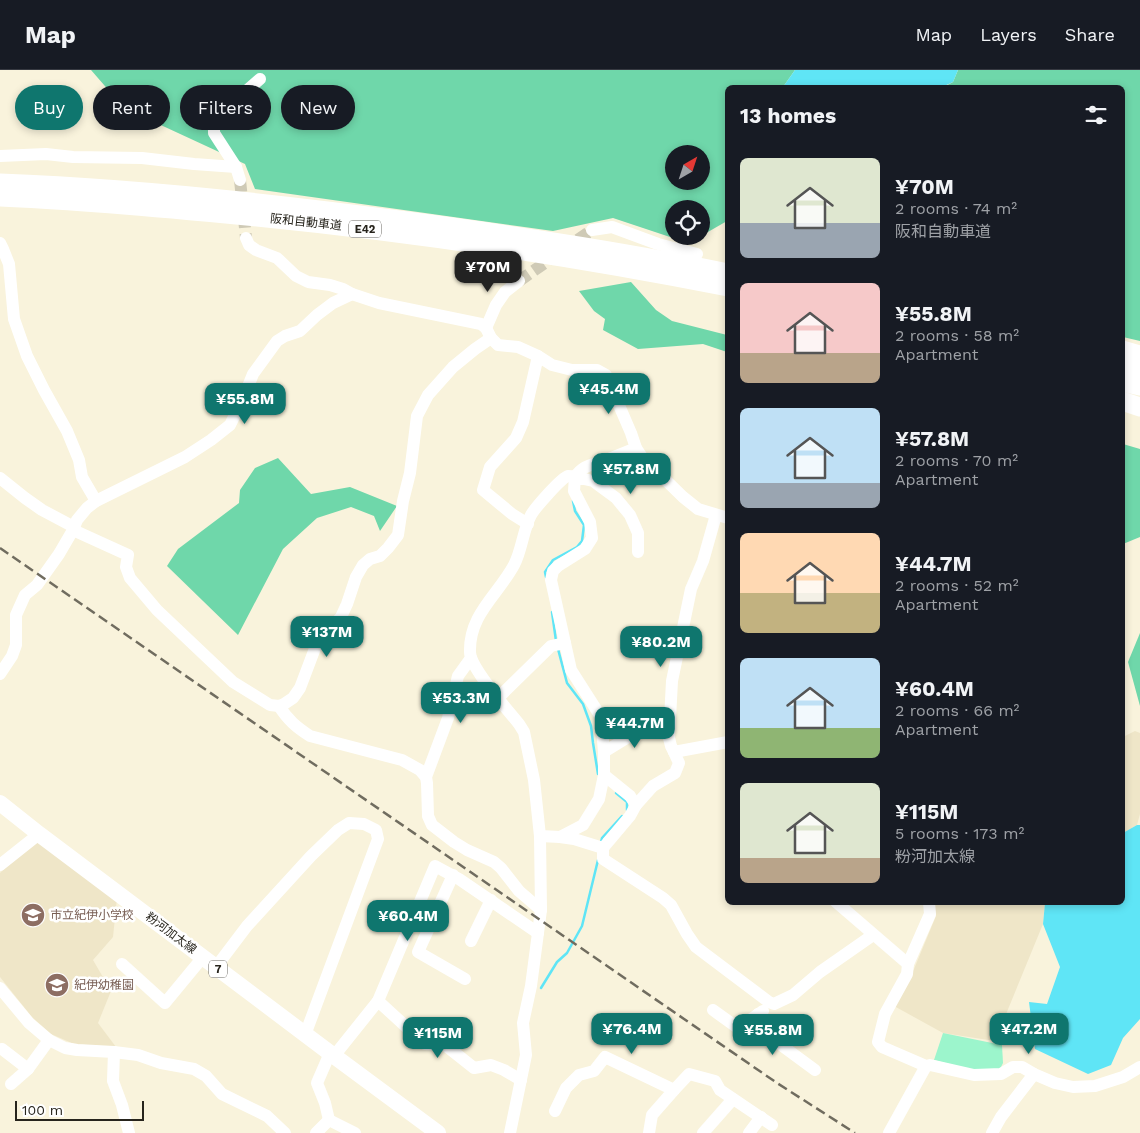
<!DOCTYPE html>
<meta charset="utf-8">
<style>
:root{--surface:#171b24;--page:#20242c;--text:#f1f3f6;--muted:#9ea1a6;--line:#363941;--accent:#0f766e}
body{margin:0;font-family:"Work Sans","Noto Sans JP",sans-serif;background:var(--page);color:var(--text);height:100vh;display:flex;flex-direction:column;font-size:19px;white-space:nowrap}
*{box-sizing:border-box;margin:0}
p{font-size:16px;color:var(--muted)}
.icon{flex:none;width:28px;height:28px;fill:none;stroke:currentColor;stroke-width:2;stroke-linecap:round;stroke-linejoin:round}
.map{position:relative;flex:1;overflow:hidden}
.sheet{position:absolute;left:725px;top:15px;width:400px;height:820px;display:flex;flex-direction:column;background:var(--surface);border-radius:8px;box-shadow:0 2px 8px #0003}
.sheet>*{flex:none}
.hud{position:absolute;left:15px;top:15px;width:475px;height:45px;display:flex;gap:10px}
.needle{width:32px;rotate:39deg}
.tools{position:absolute;left:665px;top:75px;display:grid;gap:10px}
.tools a{display:grid;place-items:center;width:45px;height:45px;border-radius:50%;background:var(--surface);box-shadow:0 2px 8px #0003;font-size:25px}
.scale{position:absolute;left:15px;bottom:12px;width:129px;box-sizing:border-box;padding-left:5px;border:2px solid #27241c;border-top:0;font-size:14px;line-height:18px;white-space:nowrap;color:#27241c;-webkit-text-stroke:4px #fff;paint-order:stroke}
.price{position:absolute;translate:-50% -42px;padding:0 11px;border-radius:10px;background:var(--accent);color:#fff;font-size:16px;line-height:32px;filter:drop-shadow(0 1px 2px #0008)}
.price::after{content:'';position:absolute;left:50%;top:30px;width:15px;height:11px;margin-left:-8px;background:inherit;clip-path:polygon(0 0,100% 0,50% 100%)}
.price.current{background:#222;color:#fff}
ul{padding:0;list-style:none}
li{display:flex;align-items:center;gap:15px;height:125px;padding:0 15px}
li span{display:grid;place-items:center;flex:none;width:140px;height:100px;border-radius:8px;color:#555}
li>.icon{margin-inline-start:auto}
span .icon{width:60px;height:60px;fill:#fffc;stroke-width:1}
li b{font-size:21px}
h2{display:flex;justify-content:space-between;align-items:center;height:60px;padding:0 15px;font-size:21px}
.chip{padding:0 18px;border-radius:22px;background:var(--surface);box-shadow:0 2px 8px #0003;font-size:18px;line-height:45px}
.chip.current{background:var(--accent);color:#fff}
header{display:flex;align-items:center;gap:30px;box-sizing:border-box;height:70px;padding:0 25px;background:var(--surface);border-bottom:1px solid var(--line)}
header strong{font-size:24px}
nav{display:flex;gap:28px;margin-inline-start:auto;font-size:18px}
.map>svg:first-child{display:block}
.built{fill:#efe6c8}
.green{fill:#9cf5cc}
.forest{fill:#6fd7aa;fill-rule:evenodd}
.water{fill:#5fe5f6}
.lines{fill:none;stroke-linecap:round;stroke-linejoin:round}
.stream{stroke:#5fe5f6;stroke-width:2.5}
.minor-tunnel{stroke:#cfcab6;stroke-width:12;stroke-dasharray:12 6;stroke-linecap:butt}
.minor{stroke:#fff;stroke-width:12}
.major{stroke:#fff;stroke-width:16}
.highway{stroke:#fff;stroke-width:19}
.rail{stroke:#706c5f;stroke-width:2.5;stroke-dasharray:10 5;stroke-linecap:butt}
.labels{text-anchor:middle;stroke-width:5;stroke-linejoin:round;paint-order:stroke}
.shield{fill:#fff;stroke:#686660;stroke-width:1}
.shield-label{font-size:11px;font-weight:bold;fill:#27241c}
.street-label{font-size:12px;fill:#27241c;stroke:#fff}
.education-label{font-size:12px;fill:#785e54;stroke:#fff;text-anchor:start}
</style>
<header>
<strong>Map</strong>
<nav><a>Map</a><a>Layers</a><a>Share</a></nav>
</header>
<div class="map">
<svg width="1140" height="1063" viewBox="0 0 1140 1063">
<rect width="100%" height="100%" fill="#f9f3dc"/>
<g class="built">
<path d="M 1135,661 L 1140,663 L 1140,744 L 1137,755 L 1123,763 L 1123,667 Z"/>
<path d="M 34,770 L 117,828 L 113,867 L 93,890 L 111,921 L 98,953 L 116,977 L 74,974 L 51,964 L 32,947 L 0,907 L 0,803 Z"/>
<path d="M 934,833 L 1045,833 L 1043,854 L 995,971 L 943,963 L 894,936 L 914,899 L 936,846 Z"/>
</g>
<path class="green" d="M 943,963 L 1002,975 L 1003,993 L 1000,999 L 975,1001 L 934,990 Z"/>
<g class="forest">
<path d="M 91,0 L 795,0 L 783,17 L 728,18 L 727,151 L 701,166 L 701,139 L 674,139 L 674,166 L 701,166 L 688,173 L 613,148 L 553,161 L 255,119 L 245,94 L 124,38 ZM 674,84 L 701,84 L 701,111 L 674,111 Z"/>
<path d="M 958,0 L 1140,0 L 1140,271 L 1123,267 L 1122,18 L 942,18 L 953,12 Z"/>
<path d="M 631,212 L 656,240 L 672,251 L 727,265 L 727,282 L 703,274 L 638,279 L 603,260 L 605,249 L 594,241 L 579,221 Z"/>
<path d="M 1123,374 L 1140,379 L 1140,467 L 1123,474 Z"/>
<path d="M 278,388 L 311,424 L 350,417 L 397,436 L 380,461 L 374,446 L 351,437 L 317,448 L 283,479 L 238,565 L 167,496 L 178,479 L 239,433 L 240,420 L 255,398 Z"/>
<path d="M 1140,563 L 1140,636 L 1128,592 Z"/>
</g>
<g class="water">
<path d="M 795,0 L 958,0 L 953,12 L 942,17 L 783,17 Z"/>
<path d="M 1137,755 L 1140,755 L 1140,949 L 1123,968 L 1111,995 L 1088,1004 L 1035,979 L 1029,932 L 1047,934 L 1060,897 L 1043,854 L 1045,833 L 1122,832 L 1123,763 Z"/>
</g>
<g class="lines">
<g class="stream">
<path d="M 546,507 L 545,502 L 553,490 L 577,477 L 582,471 L 584,455 L 575,441 L 573,431"/>
<path d="M 552,542 L 556,571"/>
<path d="M 558,579 L 567,613 L 583,634 L 591,656 L 593,673 L 598,704"/>
<path d="M 616,723 L 627,732 L 627,740"/>
<path d="M 601,772 L 602,768 L 622,746"/>
<path d="M 541,918 L 557,892 L 567,883 L 582,856 L 598,790"/>
</g>
<g class="minor-tunnel">
<path d="M 240,110 L 246,168"/>
<path d="M 519,211 L 592,160"/>
</g>
<g class="minor">
<path d="M 0,86 L 46,84 L 73,87 L 142,88 L 194,94 L 236,97"/>
<path d="M 240,110 L 236,97 L 214,63 L 214,53 L 220,44 L 260,9"/>
<path d="M 592,160 L 612,157 L 658,174 L 697,184"/>
<path d="M 246,168 L 249,175 L 256,180 L 277,188 L 296,206 L 308,212 L 330,215 L 343,219 L 352,224 L 379,233 L 481,254 L 486,258 L 491,268 L 498,275 L 518,277 L 538,286 L 552,295 L 572,300 L 597,300 L 606,305 L 631,363 L 636,378 L 642,387 L 683,427 L 698,439 L 728,448"/>
<path d="M 0,173 L 3,179 L 9,194 L 14,249 L 27,286 L 44,320 L 67,361 L 79,390 L 82,407 L 96,431"/>
<path d="M 486,258 L 496,235 L 505,222 L 519,211"/>
<path d="M 0,408 L 25,428 L 42,440 L 74,457"/>
<path d="M 716,445 L 703,491 L 691,519 L 672,611 L 669,668 L 671,676 L 674,682 L 728,672"/>
<path d="M 528,454 L 512,444 L 483,420 L 490,397 L 516,368 L 523,352 L 538,286"/>
<path d="M 73,460 L 128,485 L 126,497 L 130,508 L 157,540 L 233,612 L 270,635 L 279,636 L 284,634 L 293,628 L 300,618 L 317,573 L 341,547 L 347,534 L 356,507 L 363,495 L 370,489 L 380,486 L 388,478 L 398,465 L 403,431 L 410,403 L 417,346 L 428,325 L 453,297 L 475,279 L 491,268"/>
<path d="M 0,604 L 12,586 L 16,575 L 16,545 L 25,525 L 37,515 L 59,484 L 73,460 L 77,450 L 87,438 L 96,431 L 185,387 L 211,370 L 230,355 L 245,324 L 253,304 L 277,271 L 285,266 L 300,261 L 317,245 L 333,233 L 352,224"/>
<path d="M 498,628 L 551,576 L 565,573"/>
<path d="M 279,636 C 288,650 296,657 310,666 L 402,690 L 420,700 L 426,707 L 427,713 L 428,746 L 432,755 L 454,772 L 467,780 L 494,792 L 501,798 L 519,821 L 541,840"/>
<path d="M 604,682 L 651,653"/>
<path d="M 604,705 L 630,726 L 636,735"/>
<path d="M 426,707 L 448,648 L 458,606 L 471,588"/>
<path d="M 540,766 L 560,767 L 583,755 L 599,729 L 604,705 L 604,682 L 601,647 L 571,600 L 551,510 L 553,501 L 558,496 L 585,479 L 592,468 L 590,452 L 574,421 L 575,407 L 593,411 L 616,428 L 630,445 L 638,463 L 638,482"/>
<path d="M 560,767 L 574,769 L 603,778 L 630,746 L 636,735 L 653,716 L 675,703 L 679,693 L 674,682"/>
<path d="M 603,778 L 603,789 L 663,828 L 671,835 L 687,864 L 696,877 L 769,932 L 774,934 L 793,925 L 820,902 L 873,865"/>
<path d="M 0,795 L 39,764"/>
<path d="M 453,805 L 418,882 L 465,909"/>
<path d="M 836,832 L 908,894"/>
<path d="M 929,832 L 930,844 L 908,894 L 907,904 L 885,944 L 878,972 L 882,977 L 926,996 L 930,995 L 974,1005 L 1001,1004 L 1013,997 L 1022,997 L 1034,1004 L 1055,1013 L 1073,1017 L 1095,1016 L 1123,1007 L 1140,997"/>
<path d="M 471,871 L 491,830"/>
<path d="M 122,894 L 165,933 L 203,887"/>
<path d="M 216,897 L 247,856 L 311,786 L 338,760 L 349,753 L 364,754 L 376,760 L 378,769 L 305,965"/>
<path d="M 0,918 L 29,953 L 49,970 L 65,978 L 77,980 L 114,982 L 138,985 L 161,993 L 194,999 L 206,1006 L 222,1024 L 267,1046 L 285,1063"/>
<path d="M 378,931 L 425,974 L 445,975 L 474,998 L 491,995 L 504,1000 L 521,1010"/>
<path d="M 713,940 L 742,961 L 747,952 L 763,941"/>
<path d="M 758,944 L 777,972 L 815,1000"/>
<path d="M 2,979 L 28,999"/>
<path d="M 114,982 L 113,1011 L 122,1035 L 129,1063"/>
<path d="M 334,986 L 378,931 L 435,796 L 459,809 L 538,863"/>
<path d="M 11,1014 L 28,999 L 49,970"/>
<path d="M 674,1020 L 689,1004 L 715,1011 L 720,1020 L 772,1055"/>
<path d="M 555,1041 L 566,1018 L 579,1005 L 594,1001 L 605,987 L 674,1020 L 652,1045 L 649,1063"/>
<path d="M 329,1050 L 325,1033 L 317,1013 L 330,983"/>
<path d="M 329,1050 L 355,1063"/>
<path d="M 316,1063 L 329,1050"/>
<path d="M 510,1063 L 526,985 L 523,953 L 531,916 L 541,840 L 540,766 L 534,710 L 524,662 L 519,654 C 508,640 470,598 470,582 C 469,544 498,525 514,495 C 522,480 523,460 531,445 C 535,438 561,408 568,406 C 569,406 574,406 575,407 C 584,394 593,395 606,390 C 616,386 626,382 636,378"/>
<path d="M 703,1063 L 733,1029"/>
<path d="M 749,1063 L 761,1047"/>
<path d="M 889,1063 L 926,996"/>
<path d="M 992,1063 L 1001,1047 L 1034,1004"/>
</g>
<path class="major" d="M 0,733 L 39,764 L 330,983 L 438,1063"/>
<g class="highway">
<path d="M 0,113 C 136,118 272,133 407,151 C 514,165 621,181 728,203"/>
<path d="M 0,127 C 76,130 151,137 226,144 C 394,160 562,184 728,217"/>
<path d="M 1122,280 L 1140,285"/>
<path d="M 1122,297 L 1140,302"/>
<path d="M 1122,312 L 1140,316"/>
<path d="M 1122,331 L 1140,337"/>
</g>
<path class="rail" d="M 0,478 L 777,1013 L 855,1063"/>
</g>
<defs>
<g id="school-disc" transform="scale(1.25)"><circle r="9.5" fill="#8d6e63" stroke="#fff"/><path d="M0-5L7-2L0 1L-7-2ZM-4 1L0 2.5L4 1V4Q0 6-4 4Z" fill="#fff"/></g>
</defs>
<g fill-rule="evenodd">
<use href="#school-disc" x="33" y="845"/>
<use href="#school-disc" x="57" y="915"/>
</g>
<g class="labels">
<g class="shield">
<rect x="349" y="150.5" width="32" height="17" rx="4"/>
<rect x="209" y="890.5" width="18" height="17" rx="4"/>
</g>
<g class="shield-label">
<text x="365" y="163">E42</text>
<text x="218" y="903">7</text>
</g>
<g class="street-label">
<text transform="translate(306 152) rotate(6)" y="4">阪和自動車道</text>
<text transform="translate(171 863) rotate(37)" y="4">粉河加太線</text>
</g>
<g class="education-label">
<text x="50" y="849">市立紀伊小学校</text>
<text x="74" y="919">紀伊幼稚園</text>
</g>
</g>
</svg>
<div class="tools">
<a><svg class="needle" viewBox="-14 -14 28 28"><path d="M0-13l5 13h-10z" fill="#e53935"/><path d="M0 13l5-13h-10z" fill="#9ea1a6"/></svg></a>
<a><svg class="icon" aria-label="locate" viewBox="0 0 24 24"><circle cx="12" cy="12" r="6"/><path d="M12 2v4M12 18v4M2 12h4M18 12h4"/></svg></a>
</div>
<div class="scale">100 m</div>
<b class="price current" style="left:488px;top:223px">¥70M</b>
<b class="price" style="left:609px;top:345px">¥45.4M</b>
<b class="price" style="left:245px;top:355px">¥55.8M</b>
<b class="price" style="left:631px;top:425px">¥57.8M</b>
<b class="price" style="left:327px;top:588px">¥137M</b>
<b class="price" style="left:661px;top:598px">¥80.2M</b>
<b class="price" style="left:461px;top:654px">¥53.3M</b>
<b class="price" style="left:635px;top:679px">¥44.7M</b>
<b class="price" style="left:408px;top:872px">¥60.4M</b>
<b class="price" style="left:632px;top:985px">¥76.4M</b>
<b class="price" style="left:1029px;top:985px">¥47.2M</b>
<b class="price" style="left:773px;top:986px">¥55.8M</b>
<b class="price" style="left:438px;top:989px">¥115M</b>
<div class="hud">
<a class="chip current">Buy</a>
<a class="chip">Rent</a>
<a class="chip">Filters</a>
<a class="chip">New</a>
</div>
<section class="sheet">
<h2>13 homes<svg class="icon" aria-label="filters" viewBox="0 0 24 24"><path d="M4 7h16M4 17h16"/><circle cx="9" cy="7" r="2"/><circle cx="15" cy="17" r="2"/></svg></h2>
<ul>
<li><span style="background:linear-gradient(#dfe7d0 65%,#9aa5b1 0)"><svg class="icon" aria-label="home" viewBox="0 0 24 24"><path d="M3 11l9-7 9 7M6 9v11h12V9"/></svg></span><div><b>¥70M</b><p>2 rooms · 74 m²</p><p>阪和自動車道</p></div></li>
<li><span style="background:linear-gradient(#f6c9c9 70%,#b9a48a 0)"><svg class="icon" aria-label="home" viewBox="0 0 24 24"><path d="M3 11l9-7 9 7M6 9v11h12V9"/></svg></span><div><b>¥55.8M</b><p>2 rooms · 58 m²</p><p>Apartment</p></div></li>
<li><span style="background:linear-gradient(#bfe0f5 75%,#9aa5b1 0)"><svg class="icon" aria-label="home" viewBox="0 0 24 24"><path d="M3 11l9-7 9 7M6 9v11h12V9"/></svg></span><div><b>¥57.8M</b><p>2 rooms · 70 m²</p><p>Apartment</p></div></li>
<li><span style="background:linear-gradient(#ffd9b3 60%,#c2b280 0)"><svg class="icon" aria-label="home" viewBox="0 0 24 24"><path d="M3 11l9-7 9 7M6 9v11h12V9"/></svg></span><div><b>¥44.7M</b><p>2 rooms · 52 m²</p><p>Apartment</p></div></li>
<li><span style="background:linear-gradient(#bfe0f5 70%,#8fb573 0)"><svg class="icon" aria-label="home" viewBox="0 0 24 24"><path d="M3 11l9-7 9 7M6 9v11h12V9"/></svg></span><div><b>¥60.4M</b><p>2 rooms · 66 m²</p><p>Apartment</p></div></li>
<li><span style="background:linear-gradient(#dfe7d0 75%,#b9a48a 0)"><svg class="icon" aria-label="home" viewBox="0 0 24 24"><path d="M3 11l9-7 9 7M6 9v11h12V9"/></svg></span><div><b>¥115M</b><p>5 rooms · 173 m²</p><p>粉河加太線</p></div></li>
</ul>
</section>
</div>
